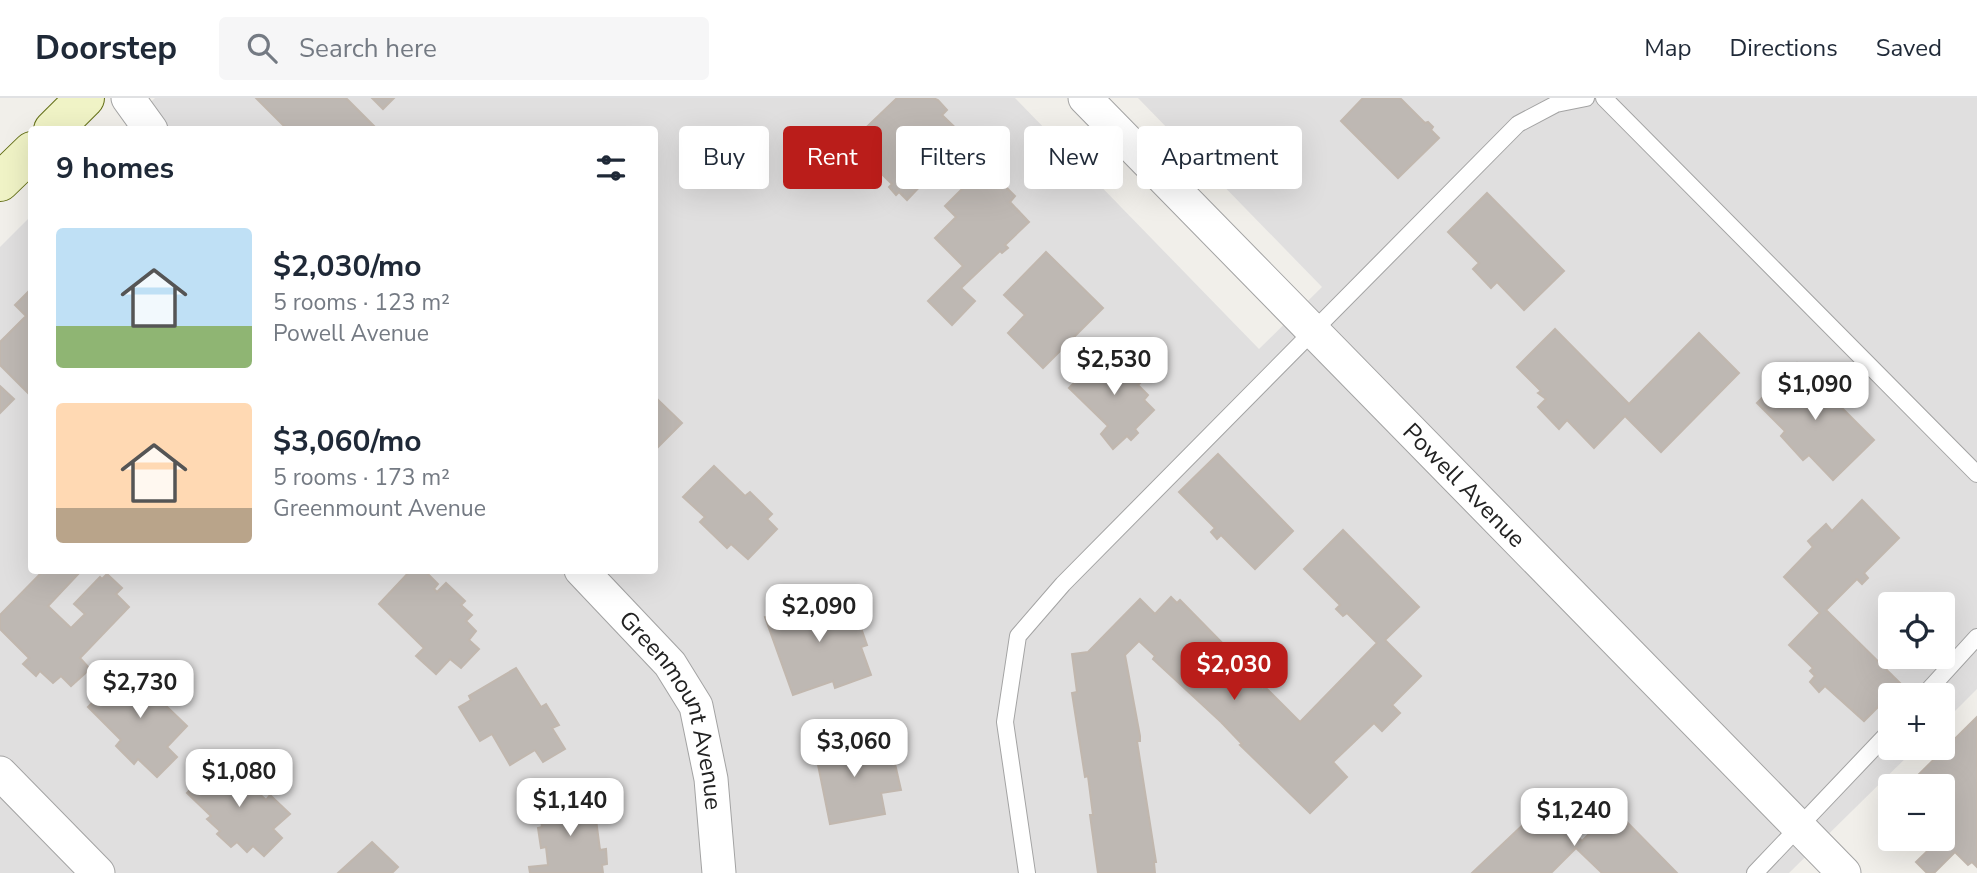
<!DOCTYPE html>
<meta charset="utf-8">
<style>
:root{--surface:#fff;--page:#f6f6f7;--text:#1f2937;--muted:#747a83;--line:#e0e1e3;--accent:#ba1d1a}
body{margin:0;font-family:"Nunito Sans",sans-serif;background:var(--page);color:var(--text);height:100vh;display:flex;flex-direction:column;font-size:26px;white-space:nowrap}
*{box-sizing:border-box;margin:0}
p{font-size:23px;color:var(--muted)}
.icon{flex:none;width:38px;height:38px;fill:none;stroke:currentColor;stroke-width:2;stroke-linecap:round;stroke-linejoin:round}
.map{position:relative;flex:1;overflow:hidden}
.drawer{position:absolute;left:28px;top:28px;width:630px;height:448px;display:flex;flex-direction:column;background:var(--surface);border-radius:7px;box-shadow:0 7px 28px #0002}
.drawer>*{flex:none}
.top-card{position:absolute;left:679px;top:28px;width:665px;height:63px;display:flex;gap:14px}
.buttons{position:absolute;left:1878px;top:494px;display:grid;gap:14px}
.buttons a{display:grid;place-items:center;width:77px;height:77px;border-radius:7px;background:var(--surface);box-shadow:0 7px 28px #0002;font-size:35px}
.price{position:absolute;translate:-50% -60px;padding:0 16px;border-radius:14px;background:#fff;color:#222;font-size:23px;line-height:46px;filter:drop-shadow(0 2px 4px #0008)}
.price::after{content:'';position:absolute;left:50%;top:42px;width:21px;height:16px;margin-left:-10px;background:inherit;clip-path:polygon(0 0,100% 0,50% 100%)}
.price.selected{background:var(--accent);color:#fff}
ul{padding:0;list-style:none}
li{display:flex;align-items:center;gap:21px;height:175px;padding:0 28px}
li span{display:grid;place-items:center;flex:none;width:196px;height:140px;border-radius:7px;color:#555}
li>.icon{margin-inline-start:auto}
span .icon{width:84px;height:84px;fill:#fffc;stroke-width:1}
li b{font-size:30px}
h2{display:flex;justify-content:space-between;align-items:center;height:84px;padding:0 28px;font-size:30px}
.pill{padding:0 24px;border-radius:7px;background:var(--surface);box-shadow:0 7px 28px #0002;font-size:24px;line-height:63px}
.pill.selected{background:var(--accent);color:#fff}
header{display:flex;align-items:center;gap:42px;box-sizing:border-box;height:98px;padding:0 35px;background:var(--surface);border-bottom:2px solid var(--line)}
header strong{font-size:33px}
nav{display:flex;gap:38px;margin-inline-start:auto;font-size:24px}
.search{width:490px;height:63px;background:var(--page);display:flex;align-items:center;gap:18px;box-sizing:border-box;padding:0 24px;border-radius:7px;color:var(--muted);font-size:26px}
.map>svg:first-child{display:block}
.residential{fill:#e0dfdf;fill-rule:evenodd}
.building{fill:#beb8b3;stroke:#c1b7ae;stroke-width:2}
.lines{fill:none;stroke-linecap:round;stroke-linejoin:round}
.lane-casing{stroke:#a3a3a3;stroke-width:18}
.street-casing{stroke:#a3a3a3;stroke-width:35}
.secondary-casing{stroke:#626e14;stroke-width:40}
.lane{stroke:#fff;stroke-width:16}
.street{stroke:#fff;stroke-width:33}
.secondary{stroke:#f0f3c6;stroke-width:38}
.labels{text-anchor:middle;stroke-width:6;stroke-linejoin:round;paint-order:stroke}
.street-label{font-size:24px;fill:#222;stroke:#fff}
</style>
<header>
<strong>Doorstep</strong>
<div class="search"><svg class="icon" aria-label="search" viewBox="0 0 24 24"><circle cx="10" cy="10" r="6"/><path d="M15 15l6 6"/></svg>Search here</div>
<nav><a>Map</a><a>Directions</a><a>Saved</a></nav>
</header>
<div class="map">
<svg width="1977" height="775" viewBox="0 0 1977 775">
<rect width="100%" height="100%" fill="#f1efea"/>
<path class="residential" d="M 155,0 L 1015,0 L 1259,251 L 1322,189 L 1138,0 L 1977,0 L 1977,591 L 1943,625 L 1942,597 L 1890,597 L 1890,649 L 1917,649 L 1789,775 L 0,775 L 0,149 L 31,118 L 32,472 L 654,472 L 654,32 L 122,31 ZM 1890,506 L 1942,506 L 1942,558 L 1890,558 Z"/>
<g class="building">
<path d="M 256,0 L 346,0 L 378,32 L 288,32 Z"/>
<path d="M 372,0 L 394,0 L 383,11 Z"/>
<path d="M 897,0 L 933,0 L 938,2 L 947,12 L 942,17 L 966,40 L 907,102 L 899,94 L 896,97 L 889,89 L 892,86 L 850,45 Z"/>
<path d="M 1363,0 L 1400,0 L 1425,25 L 1428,24 L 1433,29 L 1431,32 L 1439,40 L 1398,80 L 1341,23 Z"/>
<path d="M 985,68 L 1015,98 L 1010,104 L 1029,124 L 1005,147 L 1008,150 L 1002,155 L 1000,153 L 961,190 L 975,203 L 952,227 L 928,203 L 963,168 L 935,140 L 956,119 L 945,108 Z"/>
<path d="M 1487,95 L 1564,173 L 1524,212 L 1497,184 L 1491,190 L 1473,171 L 1479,165 L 1448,134 Z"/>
<path d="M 1046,154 L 1103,210 L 1043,270 L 1008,235 L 1025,217 L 1004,197 Z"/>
<path d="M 32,190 L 32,297 L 31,298 L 0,267 L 0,244 L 26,218 L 15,207 Z"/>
<path d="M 1555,231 L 1629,306 L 1699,235 L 1739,275 L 1661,354 L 1625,318 L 1594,350 L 1567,322 L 1559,331 L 1538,309 L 1546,301 L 1538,295 L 1541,293 L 1517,269 Z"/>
<path d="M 1108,250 L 1142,283 L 1138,287 L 1148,297 L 1144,302 L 1154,312 L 1135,331 L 1138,335 L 1131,342 L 1127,338 L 1113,351 L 1101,336 L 1108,328 L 1069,290 Z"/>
<path d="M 1797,265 L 1874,342 L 1833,382 L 1809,357 L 1803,362 L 1781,338 L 1785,333 L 1757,305 Z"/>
<path d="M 0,288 L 14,301 L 0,315 Z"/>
<path d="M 655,299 L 682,325 L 654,353 L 654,299 Z"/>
<path d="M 1218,356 L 1293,433 L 1255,471 L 1221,437 L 1217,441 L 1211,434 L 1215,430 L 1179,394 Z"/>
<path d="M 714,368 L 745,398 L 750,394 L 772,416 L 767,421 L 777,431 L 748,461 L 731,446 L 727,450 L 700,424 L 705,419 L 683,399 Z"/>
<path d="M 1862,402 L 1899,440 L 1864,475 L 1868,480 L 1862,486 L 1857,481 L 1826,512 L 1901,586 L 1864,623 L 1825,588 L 1819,594 L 1810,584 L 1815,578 L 1810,573 L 1813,570 L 1789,547 L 1820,515 L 1784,479 L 1813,449 L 1808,443 L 1826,426 L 1832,433 Z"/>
<path d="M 1343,432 L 1419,509 L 1385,542 L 1421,578 L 1392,607 L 1400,615 L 1382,633 L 1374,625 L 1333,664 L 1347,679 L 1310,715 L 1240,647 L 1242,646 L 1221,624 L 1153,561 L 1155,558 L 1139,543 L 1125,557 L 1140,638 L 1140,643 L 1137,643 L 1156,764 L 1154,764 L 1155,775 L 1098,775 L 1090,717 L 1093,717 L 1088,678 L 1085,679 L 1072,595 L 1077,594 L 1072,556 L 1088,554 L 1140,501 L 1155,516 L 1171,499 L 1177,505 L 1180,502 L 1237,560 L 1234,563 L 1263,592 L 1265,589 L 1300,624 L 1377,545 L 1347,515 L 1343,518 L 1336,511 L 1340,507 L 1304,471 Z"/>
<path d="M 44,472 L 82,472 L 48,508 L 71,530 L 85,516 L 74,506 L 100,479 L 102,481 L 107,476 L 122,490 L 116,496 L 129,509 L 80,560 L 90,571 L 71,588 L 61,578 L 53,585 L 40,573 L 36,578 L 23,566 L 29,560 L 0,531 L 0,517 Z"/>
<path d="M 411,472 L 424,472 L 438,486 L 434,491 L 437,494 L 446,485 L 465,503 L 461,507 L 472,517 L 466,523 L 476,533 L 469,542 L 479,551 L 461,570 L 450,561 L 436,576 L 416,558 L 424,550 L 379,506 Z"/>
<path d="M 840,492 L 854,529 L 860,527 L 867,547 L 861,549 L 871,577 L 835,590 L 833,583 L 793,597 L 765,519 Z"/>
<path d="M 127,570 L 147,591 L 158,580 L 172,594 L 162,604 L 187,628 L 167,649 L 177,659 L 157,679 L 138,661 L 134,666 L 116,648 L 121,642 L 88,609 Z"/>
<path d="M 516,570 L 541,609 L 546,606 L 559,627 L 552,630 L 565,651 L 543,664 L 535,652 L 510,667 L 492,636 L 480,643 L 459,609 L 471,602 L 469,598 Z"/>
<path d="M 1977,619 L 1977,769 L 1972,764 L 1968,767 L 1955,754 L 1934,775 L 1927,775 L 1916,764 L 1945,736 L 1942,733 L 1942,688 L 1907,688 Z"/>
<path d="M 864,637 L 870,662 L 893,657 L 901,692 L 881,695 L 885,716 L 830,726 L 814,647 Z"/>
<path d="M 221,660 L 266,702 L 270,697 L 290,716 L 273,731 L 282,740 L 264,758 L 253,748 L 247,754 L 237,744 L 231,749 L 217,736 L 220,733 L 207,721 L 211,718 L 187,695 Z"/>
<path d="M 593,699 L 600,752 L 606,751 L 607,766 L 602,767 L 603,775 L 530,775 L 529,769 L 548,767 L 546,749 L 541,750 L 538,730 L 542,729 L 539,706 Z"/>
<path d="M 1545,706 L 1582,743 L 1614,711 L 1677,775 L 1602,775 L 1576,750 L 1551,775 L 1472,775 Z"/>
<path d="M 372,744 L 398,769 L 392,775 L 338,775 Z"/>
</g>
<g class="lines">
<g class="lane-casing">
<g id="lane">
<path d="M 1604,0 L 1977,376"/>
<path d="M 1924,597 L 1977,539"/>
<path d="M 1027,775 L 1005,624 L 1018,538 L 1063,486 L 1518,26 L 1556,6 L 1586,0"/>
<path d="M 1755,775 L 1890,633"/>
</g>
</g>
<g class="street-casing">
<g id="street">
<path d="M 128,0 L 151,32"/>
<path id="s1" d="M 1085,0 L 1844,775"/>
<path id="s2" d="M 581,472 L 670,566 L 696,608 L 711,681 L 719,775"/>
<path d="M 0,675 L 98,775"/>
</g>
</g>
<g class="secondary-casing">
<g id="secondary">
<path d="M 53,32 L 85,0"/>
<path d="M 0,84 L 32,53"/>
</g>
</g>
<use href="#lane" class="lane"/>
<use href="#street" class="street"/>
<use href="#secondary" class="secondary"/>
</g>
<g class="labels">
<g class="street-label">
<text dy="8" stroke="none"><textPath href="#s1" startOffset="542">Powell Avenue</textPath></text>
<text dy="8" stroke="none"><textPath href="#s2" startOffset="173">Greenmount Avenue</textPath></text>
</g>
</g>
</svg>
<div class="buttons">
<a><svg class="icon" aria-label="locate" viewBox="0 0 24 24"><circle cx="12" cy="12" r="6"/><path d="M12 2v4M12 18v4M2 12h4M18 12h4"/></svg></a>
<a>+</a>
<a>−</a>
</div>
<b class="price" style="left:1114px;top:299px">$2,530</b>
<b class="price" style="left:1815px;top:324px">$1,090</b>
<b class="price" style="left:819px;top:546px">$2,090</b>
<b class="price selected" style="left:1234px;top:604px">$2,030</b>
<b class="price" style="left:140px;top:622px">$2,730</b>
<b class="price" style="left:854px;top:681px">$3,060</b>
<b class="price" style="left:239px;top:711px">$1,080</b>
<b class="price" style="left:570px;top:740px">$1,140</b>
<b class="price" style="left:1574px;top:750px">$1,240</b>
<div class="top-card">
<a class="pill">Buy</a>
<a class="pill selected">Rent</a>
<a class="pill">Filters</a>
<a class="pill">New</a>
<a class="pill">Apartment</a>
</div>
<section class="drawer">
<h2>9 homes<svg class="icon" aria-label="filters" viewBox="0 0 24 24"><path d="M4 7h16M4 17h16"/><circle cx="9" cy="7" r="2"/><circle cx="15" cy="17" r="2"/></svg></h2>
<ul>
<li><span style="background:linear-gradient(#bfe0f5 70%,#8fb573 0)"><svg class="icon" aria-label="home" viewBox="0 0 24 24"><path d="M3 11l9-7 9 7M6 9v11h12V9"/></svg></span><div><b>$2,030/mo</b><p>5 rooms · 123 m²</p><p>Powell Avenue</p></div></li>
<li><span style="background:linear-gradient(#ffd9b3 75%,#b9a48a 0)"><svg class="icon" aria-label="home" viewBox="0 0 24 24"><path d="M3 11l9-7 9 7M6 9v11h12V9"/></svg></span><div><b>$3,060/mo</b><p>5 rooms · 173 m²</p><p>Greenmount Avenue</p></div></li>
</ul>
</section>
</div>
